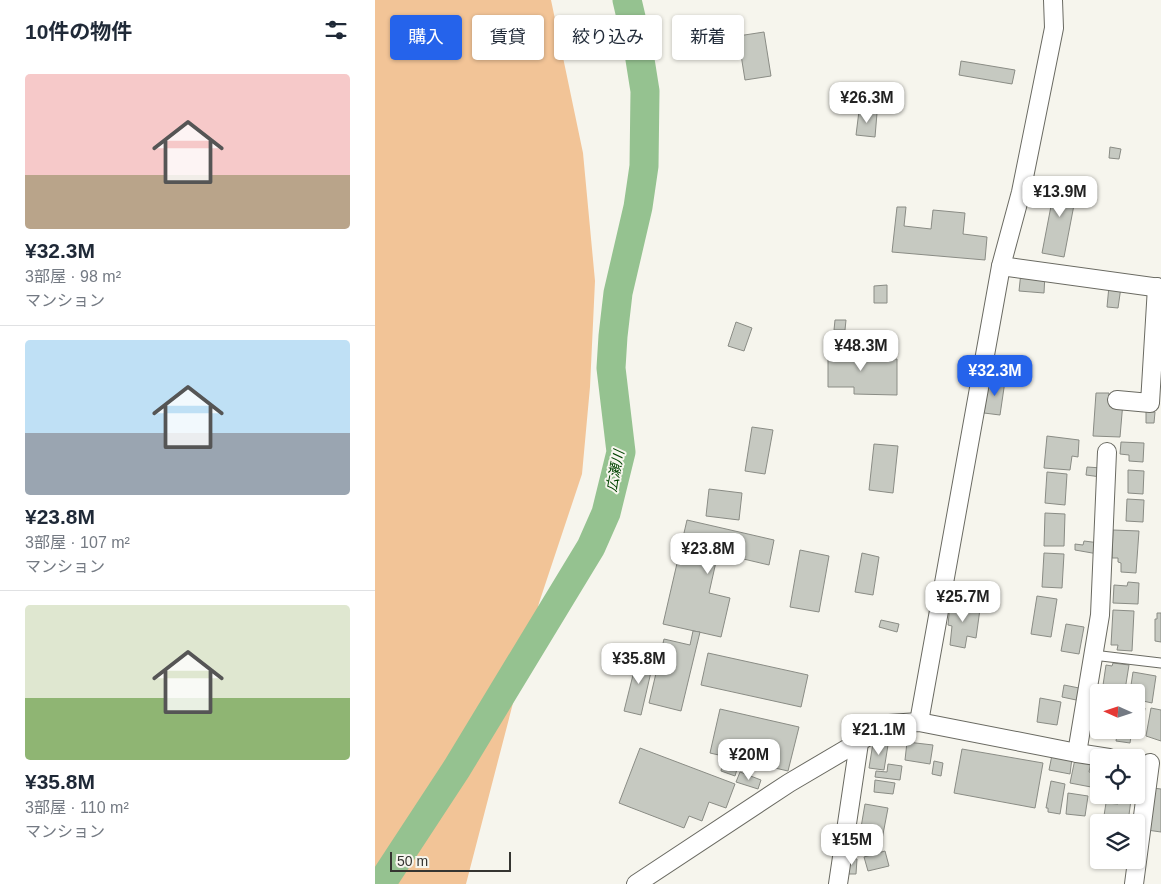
<!DOCTYPE html>
<html lang="ja">
<meta charset="utf-8">
<style>
:root{--surface:#fff;--page:#f2f2f3;--text:#1f2937;--muted:#747a83;--line:#e0e1e3;--accent:#2563eb}
body{margin:0;font-family:Helvetica,"Noto Sans JP",sans-serif;background:var(--page);color:var(--text);height:100vh;display:flex;flex-direction:column;font-size:19px;white-space:nowrap}
*{box-sizing:border-box;margin:0}
p{font-size:16px;color:var(--muted)}
.icon{flex:none;width:28px;height:28px;fill:none;stroke:currentColor;stroke-width:2;stroke-linecap:round;stroke-linejoin:round}
.map{position:relative;flex:1;overflow:hidden}
.side{display:flex;flex-direction:column;background:var(--surface);width:375px}
.side>*{flex:none}
.banner{position:absolute;left:15px;top:15px;width:475px;height:45px;display:flex;gap:10px}
.needle{width:32px;rotate:273deg}
.fabs{position:absolute;left:715px;top:684px;display:grid;gap:10px}
.fabs a{display:grid;place-items:center;width:55px;height:55px;border-radius:5px;background:var(--surface);box-shadow:0 1px 4px #0004;font-size:25px}
.scale{position:absolute;left:15px;bottom:12px;width:121px;box-sizing:border-box;padding-left:5px;border:2px solid #353531;border-top:0;font-size:14px;line-height:18px;white-space:nowrap;color:#353531;-webkit-text-stroke:4px #f6f5ed;paint-order:stroke}
.price{position:absolute;translate:-50% -42px;padding:0 11px;border-radius:10px;background:#fff;color:#222;font-size:16px;line-height:32px;filter:drop-shadow(0 1px 2px #0008)}
.price::after{content:'';position:absolute;left:50%;top:30px;width:15px;height:11px;margin-left:-8px;background:inherit;clip-path:polygon(0 0,100% 0,50% 100%)}
.price.selected{background:var(--accent);color:#fff}
ul{padding:0;list-style:none}
li{display:grid;align-content:center;gap:10px;height:265px;padding:0 25px}
li+li{border-top:1px solid var(--line)}
li span{display:grid;place-items:center;height:155px;border-radius:5px;color:#555}
li>.icon{margin-inline-start:auto}
span .icon{width:90px;height:90px;fill:#fffc;stroke-width:1}
li b{font-size:21px}
h2{display:flex;justify-content:space-between;align-items:center;height:60px;padding:0 25px;font-size:21px}
.pill{padding:0 18px;border-radius:5px;background:var(--surface);box-shadow:0 1px 4px #0004;font-size:18px;line-height:45px}
.pill.selected{background:var(--accent);color:#fff}
main{display:flex;flex:1;min-height:0}
.map>svg:first-child{display:block}
.green{fill:#f2c497}
.lines{fill:none;stroke-linecap:round;stroke-linejoin:round}
.river{stroke:#95c290;stroke-width:29}
.building{fill:#c6c9c1;stroke:#8a8c85}
.service-casing{stroke:#6a6a62;stroke-width:11}
.minor-casing{stroke:#6a6a62;stroke-width:20}
.service{stroke:#fff;stroke-width:9}
.minor{stroke:#fff;stroke-width:18}
.labels{text-anchor:middle;stroke-width:4;stroke-linejoin:round;paint-order:stroke}
.water-label{font-size:14px;font-style:italic;fill:#014400;stroke:#f6f5ed}
</style>
<main>
<section class="side">
<h2>10件の物件<svg class="icon" aria-label="filters" viewBox="0 0 24 24"><path d="M4 7h16M4 17h16"/><circle cx="9" cy="7" r="2"/><circle cx="15" cy="17" r="2"/></svg></h2>
<ul>
<li><span style="background:linear-gradient(#f6c9c9 65%,#b9a48a 0)"><svg class="icon" aria-label="home" viewBox="0 0 24 24"><path d="M3 11l9-7 9 7M6 9v11h12V9"/></svg></span><div><b>¥32.3M</b><p>3部屋 · 98 m²</p><p>マンション</p></div></li>
<li><span style="background:linear-gradient(#bfe0f5 60%,#9aa5b1 0)"><svg class="icon" aria-label="home" viewBox="0 0 24 24"><path d="M3 11l9-7 9 7M6 9v11h12V9"/></svg></span><div><b>¥23.8M</b><p>3部屋 · 107 m²</p><p>マンション</p></div></li>
<li><span style="background:linear-gradient(#dfe7d0 60%,#8fb573 0)"><svg class="icon" aria-label="home" viewBox="0 0 24 24"><path d="M3 11l9-7 9 7M6 9v11h12V9"/></svg></span><div><b>¥35.8M</b><p>3部屋 · 110 m²</p><p>マンション</p></div></li>
</ul>
</section>
<div class="map">
<svg width="786" height="884" viewBox="0 0 786 884">
<rect width="100%" height="100%" fill="#f6f5ed"/>
<path class="green" d="M 0,0 L 176,0 L 208,153 L 220,281 L 215,387 L 207,474 L 164,603 L 91,884 L 0,884 Z"/>
<g class="lines">
<path class="river" d="M 6,884 L 82,768 L 216,547 L 231,513 L 246,452 L 236,368 L 238,336 L 243,293 L 263,207 L 269,166 L 270,91 L 263,47 L 252,0"/>
</g>
<g class="building">
<path d="M 389,32 L 396,76 L 370,80 L 363,36 Z"/>
<path d="M 586,61 L 640,70 L 637,84 L 584,75 Z"/>
<path d="M 484,111 L 502,113 L 500,137 L 481,135 Z"/>
<path d="M 735,147 L 746,149 L 744,159 L 734,158 Z"/>
<path d="M 681,180 L 703,184 L 689,257 L 667,253 Z"/>
<path d="M 522,207 L 531,207 L 529,226 L 556,229 L 558,210 L 590,213 L 588,234 L 612,237 L 610,260 L 517,252 Z"/>
<path d="M 646,272 L 670,274 L 669,293 L 644,291 Z"/>
<path d="M 512,285 L 512,303 L 499,303 L 499,286 Z"/>
<path d="M 734,286 L 746,287 L 743,308 L 732,307 Z"/>
<path d="M 460,320 L 471,320 L 470,330 L 459,330 Z"/>
<path d="M 361,322 L 377,328 L 369,351 L 353,346 Z"/>
<rect x="489" y="336" width="23" height="9"/>
<path d="M 453,339 L 467,339 L 467,358 L 522,359 L 522,395 L 479,394 L 479,387 L 453,387 Z"/>
<path d="M 618,362 L 635,365 L 633,378 L 616,376 Z"/>
<path d="M 614,379 L 630,381 L 625,415 L 609,413 Z"/>
<path d="M 721,393 L 734,393 L 734,402 L 748,402 L 745,437 L 718,436 Z"/>
<path d="M 771,411 L 780,412 L 779,423 L 771,423 Z"/>
<path d="M 377,427 L 398,430 L 390,474 L 370,471 Z"/>
<path d="M 672,436 L 704,440 L 703,457 L 697,456 L 695,470 L 669,468 Z"/>
<path d="M 746,442 L 769,443 L 768,462 L 754,461 L 754,455 L 745,454 Z"/>
<path d="M 499,444 L 523,446 L 518,493 L 494,490 Z"/>
<path d="M 712,467 L 727,468 L 726,477 L 711,475 Z"/>
<path d="M 753,470 L 769,471 L 768,494 L 753,493 Z"/>
<path d="M 672,472 L 692,474 L 690,505 L 670,503 Z"/>
<path d="M 334,489 L 367,493 L 364,520 L 331,516 Z"/>
<path d="M 752,499 L 769,500 L 768,522 L 751,521 Z"/>
<path d="M 670,513 L 690,514 L 689,546 L 669,546 Z"/>
<path d="M 312,520 L 399,540 L 394,565 L 343,553 L 334,593 L 355,598 L 346,637 L 288,624 Z"/>
<path d="M 738,530 L 764,531 L 761,573 L 746,572 L 746,563 L 743,562 L 743,558 L 737,558 Z"/>
<path d="M 709,541 L 725,543 L 723,554 L 700,550 L 700,544 L 708,545 Z"/>
<path d="M 425,550 L 454,556 L 444,612 L 415,607 Z"/>
<path d="M 487,553 L 504,557 L 498,595 L 480,592 Z"/>
<path d="M 669,553 L 689,554 L 687,588 L 667,587 Z"/>
<path d="M 753,582 L 764,583 L 763,604 L 738,603 L 739,585 L 752,586 Z"/>
<path d="M 662,596 L 682,599 L 676,637 L 656,634 Z"/>
<path d="M 587,601 L 601,603 L 600,609 L 605,609 L 601,638 L 592,636 L 590,648 L 575,645 L 577,626 L 573,625 L 575,604 L 586,606 Z"/>
<path d="M 738,610 L 759,611 L 757,651 L 742,650 L 743,645 L 736,645 Z"/>
<path d="M 782,613 L 786,613 L 786,642 L 780,641 L 780,619 L 782,619 Z"/>
<path d="M 506,620 L 524,624 L 522,632 L 504,627 Z"/>
<path d="M 691,624 L 709,627 L 704,654 L 686,651 Z"/>
<path d="M 318,631 L 325,632 L 306,711 L 274,703 L 289,639 L 315,645 Z"/>
<path d="M 333,653 L 433,675 L 426,707 L 326,685 Z"/>
<path d="M 263,655 L 279,659 L 266,715 L 249,711 Z"/>
<path d="M 738,663 L 754,665 L 750,690 L 743,689 L 743,692 L 727,692 L 731,665 L 737,666 Z"/>
<path d="M 758,672 L 781,676 L 777,703 L 768,701 L 769,698 L 761,697 L 761,692 L 755,692 Z"/>
<path d="M 689,685 L 709,689 L 706,701 L 687,697 Z"/>
<path d="M 722,696 L 724,697 L 724,728 L 717,726 Z"/>
<path d="M 665,698 L 686,702 L 682,725 L 662,722 Z"/>
<path d="M 761,706 L 770,708 L 766,732 L 757,730 L 755,743 L 741,741 L 743,730 L 761,730 Z"/>
<path d="M 776,708 L 786,710 L 786,741 L 771,736 Z"/>
<path d="M 345,709 L 424,727 L 413,771 L 335,753 Z"/>
<path d="M 532,742 L 558,745 L 555,764 L 530,760 Z"/>
<path d="M 498,743 L 513,745 L 509,770 L 494,768 Z"/>
<path d="M 265,748 L 360,784 L 351,808 L 334,802 L 327,821 L 314,816 L 309,828 L 244,803 Z"/>
<path d="M 587,749 L 668,763 L 660,808 L 579,793 Z"/>
<path d="M 677,755 L 697,758 L 695,774 L 674,770 Z"/>
<path d="M 700,759 L 716,762 L 714,772 L 718,773 L 716,787 L 695,783 Z"/>
<path d="M 348,761 L 363,766 L 360,776 L 346,771 Z"/>
<path d="M 559,761 L 568,763 L 566,776 L 557,774 Z"/>
<path d="M 513,764 L 527,766 L 525,780 L 500,777 L 501,771 L 512,772 Z"/>
<path d="M 365,772 L 386,780 L 383,789 L 361,782 Z"/>
<path d="M 500,780 L 520,783 L 518,794 L 499,792 Z"/>
<path d="M 676,781 L 690,784 L 685,814 L 673,812 L 673,808 L 671,808 Z"/>
<path d="M 778,788 L 786,789 L 786,832 L 772,830 Z"/>
<path d="M 693,793 L 713,796 L 710,816 L 691,814 Z"/>
<path d="M 744,798 L 756,800 L 753,822 L 728,822 L 731,803 L 743,804 Z"/>
<path d="M 490,804 L 513,808 L 505,850 L 483,845 Z"/>
<path d="M 510,851 L 514,866 L 493,871 L 489,857 Z"/>
<path d="M 474,858 L 482,859 L 481,874 L 473,874 Z"/>
</g>
<g class="lines">
<g class="service-casing">
<path id="service" d="M 718,655 L 786,663"/>
</g>
<g class="minor-casing">
<g id="minor">
<path d="M 626,266 L 786,288"/>
<path d="M 742,400 L 775,403 L 782,287"/>
<path d="M 544,722 L 626,266 L 646,192 L 679,28 L 678,0"/>
<path d="M 702,753 L 725,615 L 732,452"/>
<path d="M 261,884 L 414,783 L 514,724 L 544,722 L 702,753 L 734,758"/>
<path d="M 463,884 L 484,743"/>
<path d="M 759,884 L 775,763"/>
</g>
</g>
<use href="#service" class="service"/>
<use href="#minor" class="minor"/>
</g>
<g class="labels">
<g class="water-label">
<text transform="translate(240 471) rotate(-79)" y="5">広瀬川</text>
</g>
</g>
</svg>
<div class="fabs">
<a><svg class="needle" viewBox="-14 -14 28 28"><path d="M0-13l5 13h-10z" fill="#e53935"/><path d="M0 13l5-13h-10z" fill="#747a83"/></svg></a>
<a><svg class="icon" aria-label="locate" viewBox="0 0 24 24"><circle cx="12" cy="12" r="6"/><path d="M12 2v4M12 18v4M2 12h4M18 12h4"/></svg></a>
<a><svg class="icon" aria-label="layers" viewBox="0 0 24 24"><path d="M12 4l9 5-9 5-9-5zM3 14l9 5 9-5"/></svg></a>
</div>
<div class="scale">50 m</div>
<b class="price" style="left:492px;top:124px">¥26.3M</b>
<b class="price" style="left:685px;top:218px">¥13.9M</b>
<b class="price" style="left:486px;top:372px">¥48.3M</b>
<b class="price selected" style="left:620px;top:397px">¥32.3M</b>
<b class="price" style="left:333px;top:575px">¥23.8M</b>
<b class="price" style="left:588px;top:623px">¥25.7M</b>
<b class="price" style="left:264px;top:685px">¥35.8M</b>
<b class="price" style="left:504px;top:756px">¥21.1M</b>
<b class="price" style="left:374px;top:781px">¥20M</b>
<b class="price" style="left:477px;top:866px">¥15M</b>
<div class="banner">
<a class="pill selected">購入</a>
<a class="pill">賃貸</a>
<a class="pill">絞り込み</a>
<a class="pill">新着</a>
</div>
</div>
</main>
